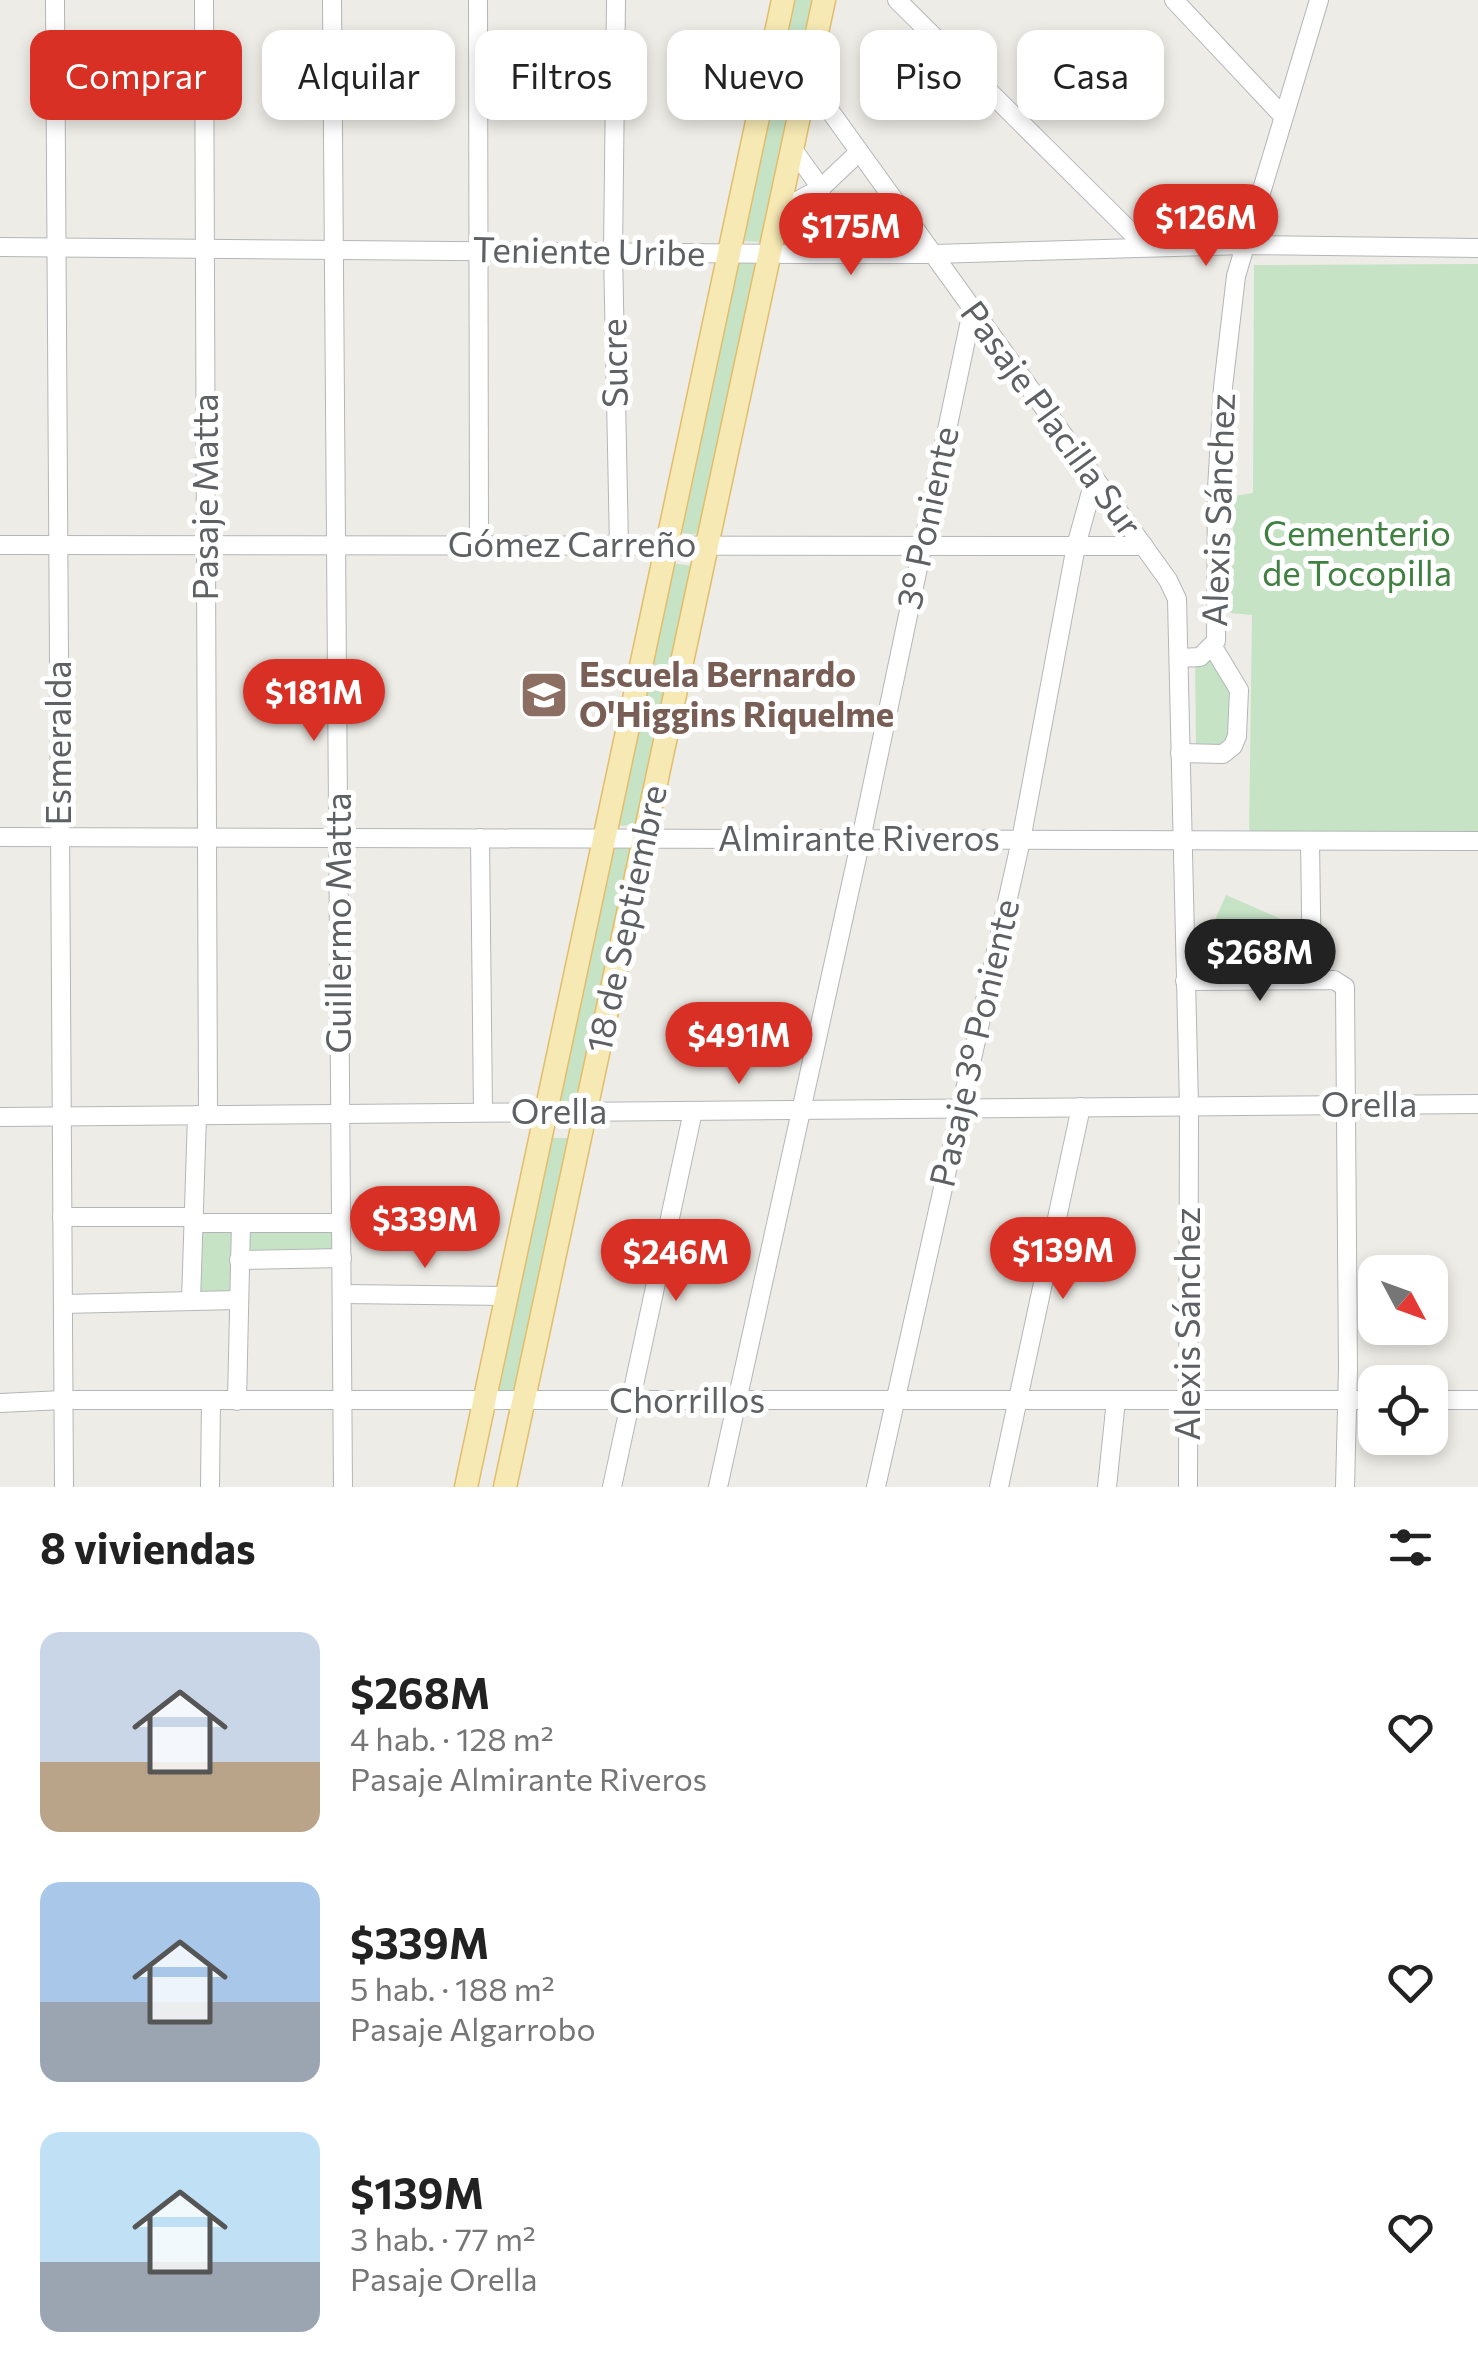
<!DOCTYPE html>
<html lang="es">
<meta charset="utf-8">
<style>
:root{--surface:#fff;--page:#f6f6f6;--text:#222;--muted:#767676;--accent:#d93025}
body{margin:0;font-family:Commissioner,sans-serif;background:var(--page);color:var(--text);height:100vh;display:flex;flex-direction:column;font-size:38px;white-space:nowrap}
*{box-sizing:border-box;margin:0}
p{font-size:32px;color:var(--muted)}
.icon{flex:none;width:55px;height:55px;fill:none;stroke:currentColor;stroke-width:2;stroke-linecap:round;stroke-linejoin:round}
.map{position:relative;height:1487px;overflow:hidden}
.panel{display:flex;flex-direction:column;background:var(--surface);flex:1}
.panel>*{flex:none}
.top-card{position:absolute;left:30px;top:30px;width:1420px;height:90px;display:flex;gap:20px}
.needle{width:65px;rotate:131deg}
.controls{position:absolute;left:1358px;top:1255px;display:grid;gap:20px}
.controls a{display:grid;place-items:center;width:90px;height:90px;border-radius:20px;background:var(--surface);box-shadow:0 5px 15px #0003;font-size:50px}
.price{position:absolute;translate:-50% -85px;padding:0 22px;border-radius:35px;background:var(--accent);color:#fff;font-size:32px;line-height:65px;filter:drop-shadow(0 2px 5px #0008)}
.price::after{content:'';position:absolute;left:50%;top:60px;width:30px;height:22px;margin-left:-15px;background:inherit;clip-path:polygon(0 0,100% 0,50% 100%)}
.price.selected{background:#222;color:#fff}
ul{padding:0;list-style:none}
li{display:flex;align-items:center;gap:30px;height:250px;padding:0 40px}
li span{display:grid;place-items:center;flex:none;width:280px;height:200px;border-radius:20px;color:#555}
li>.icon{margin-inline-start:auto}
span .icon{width:120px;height:120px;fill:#fffc;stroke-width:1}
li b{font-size:42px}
h2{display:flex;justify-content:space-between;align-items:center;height:120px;padding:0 40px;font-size:42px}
.chip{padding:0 35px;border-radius:20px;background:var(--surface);box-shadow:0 5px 15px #0003;font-size:35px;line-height:90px}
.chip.selected{background:var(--accent);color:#fff}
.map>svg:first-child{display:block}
.green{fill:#c6e3c6}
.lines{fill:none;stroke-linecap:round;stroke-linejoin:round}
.minor-casing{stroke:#b3b6b9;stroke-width:20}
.major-casing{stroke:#e1bd6c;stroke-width:25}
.minor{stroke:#fff;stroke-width:18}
.major{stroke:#f6e9b3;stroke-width:22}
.labels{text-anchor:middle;stroke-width:10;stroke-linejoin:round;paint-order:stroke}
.street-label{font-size:35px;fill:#5e6164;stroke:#fff}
.park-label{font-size:35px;fill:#408141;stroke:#fff}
.education-label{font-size:35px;font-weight:bold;fill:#785e54;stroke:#fff;text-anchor:start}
</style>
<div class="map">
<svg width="1478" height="1487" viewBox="0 0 1478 1487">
<rect width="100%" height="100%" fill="#eeece6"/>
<g class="green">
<path d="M 795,0 L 816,0 L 802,60 L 783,54 Z"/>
<path d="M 777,78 L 797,84 L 761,242 L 742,241 Z"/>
<path d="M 739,261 L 758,261 L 701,535 L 682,533 Z"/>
<path d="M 1478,264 L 1478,835 L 1249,837 L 1252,615 L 1230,613 L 1234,496 L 1253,493 L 1254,265 Z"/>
<path d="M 671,563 L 693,566 L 640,825 L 616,826 Z"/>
<path d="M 1209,655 C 1230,688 1242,707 1227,747 L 1196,752 L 1195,658 Z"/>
<path d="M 614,841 L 635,841 L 577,1101 L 558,1101 Z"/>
<path d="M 1226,895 L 1288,922 L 1271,960 L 1209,933 Z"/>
<path d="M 550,1138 L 572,1138 L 517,1390 L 495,1390 Z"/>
<path d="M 330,1225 L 335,1249 L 249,1250 L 248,1229 Z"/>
<path d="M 202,1227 L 235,1228 L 233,1294 L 200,1293 Z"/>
</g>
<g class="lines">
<g class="minor-casing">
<g id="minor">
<path d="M 55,0 L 64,1487"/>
<path d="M 204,0 L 208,1115"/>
<path d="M 332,0 L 343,1487"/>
<path d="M 478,0 L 479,545"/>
<path d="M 616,0 L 613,252 L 619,546"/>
<path d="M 897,0 L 1146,247"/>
<path d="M 1174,0 L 1283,116"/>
<path d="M 770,61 L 807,79 L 1168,580 L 1177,599 L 1189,1106 L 1188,1487"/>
<path d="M 792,148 L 821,188 L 816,254"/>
<path d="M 779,211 L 821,188 L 859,152"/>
<path d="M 0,247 L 798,254 L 934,254 L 1244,245 L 1478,248"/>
<path d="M 0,545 L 1144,546"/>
<path d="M 1180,658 L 1200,657 L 1216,641 L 1217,489 L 1223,387 L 1236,276 L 1319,0"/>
<path d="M 1180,753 L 1223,754 L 1233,746 L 1237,736 L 1239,690 L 1213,647"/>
<path d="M 0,837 L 1478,841"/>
<path d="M 480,838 L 483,1112"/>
<path d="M 1310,841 L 1312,980"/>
<path d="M 1185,981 L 1334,980 L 1345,987 L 1348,1369 L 1345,1487"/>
<path d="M 0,1117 L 1478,1104"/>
<path d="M 62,1217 L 194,1217"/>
<path d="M 193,1223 L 342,1223"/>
<path d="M 239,1260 L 342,1258"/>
<path d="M 342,1294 L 507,1296"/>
<path d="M 191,1301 L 197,1115"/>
<path d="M 63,1304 L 238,1300"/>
<path d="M 1430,1400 L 1478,1400"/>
<path d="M 237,1401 L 241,1223"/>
<path d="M 0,1403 L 63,1400 L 1375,1400"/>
<path d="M 210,1487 L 211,1401"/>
<path d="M 612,1487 L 693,1111"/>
<path d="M 718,1487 L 861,839 L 972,311"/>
<path d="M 876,1487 L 1021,840 L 1076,546 L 1094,481"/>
<path d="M 999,1487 L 1081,1107"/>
<path d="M 1107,1487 L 1116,1400"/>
</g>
</g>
<g class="major-casing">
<g id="major">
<path d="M 466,1487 L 783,0"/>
<path d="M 505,1487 L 824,0"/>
</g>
</g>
<use href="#minor" class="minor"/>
<use href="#major" class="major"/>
</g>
<defs>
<g id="school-square" transform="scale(2.5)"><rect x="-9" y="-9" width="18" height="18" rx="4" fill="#8d6e63" stroke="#fff"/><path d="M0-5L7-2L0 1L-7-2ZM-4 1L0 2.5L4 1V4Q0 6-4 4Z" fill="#fff"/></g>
</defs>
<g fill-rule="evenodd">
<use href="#school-square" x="544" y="695"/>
</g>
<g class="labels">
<g class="street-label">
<text transform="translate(589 252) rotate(1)" y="12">Teniente Uribe</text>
<text transform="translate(615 363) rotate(-91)" y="12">Sucre</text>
<text transform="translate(1051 419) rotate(54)" y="12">Pasaje Placilla Sur</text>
<text transform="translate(206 497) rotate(-90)" y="12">Pasaje Matta</text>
<text transform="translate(1219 510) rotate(-88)" y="12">Alexis Sánchez</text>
<text transform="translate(928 518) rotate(-78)" y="12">3° Poniente</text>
<text x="572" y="557">Gómez Carreño</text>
<text transform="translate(59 743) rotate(-90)" y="12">Esmeralda</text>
<text x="859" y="851">Almirante Riveros</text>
<text transform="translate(627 919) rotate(-78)" y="12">18 de Septiembre</text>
<text transform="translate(339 923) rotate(-90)" y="12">Guillermo Matta</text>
<text transform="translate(975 1043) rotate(-77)" y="12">Pasaje 3° Poniente</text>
<text x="1369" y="1117">Orella</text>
<text x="559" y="1124">Orella</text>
<text transform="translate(1188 1324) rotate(-90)" y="12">Alexis Sánchez</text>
<text x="687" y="1413">Chorrillos</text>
</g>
<g class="park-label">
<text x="1357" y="546">Cementerio<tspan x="1357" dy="40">de Tocopilla</tspan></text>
</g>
<g class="education-label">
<text x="579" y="687">Escuela Bernardo<tspan x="579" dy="40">O'Higgins Riquelme</tspan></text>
</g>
</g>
</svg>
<div class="controls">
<a><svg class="needle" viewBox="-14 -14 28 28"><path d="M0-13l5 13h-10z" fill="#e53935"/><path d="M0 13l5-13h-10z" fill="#767676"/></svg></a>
<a><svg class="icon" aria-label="locate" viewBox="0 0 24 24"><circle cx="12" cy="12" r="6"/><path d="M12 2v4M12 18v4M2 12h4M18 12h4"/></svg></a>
</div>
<b class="price" style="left:1206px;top:269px">$126M</b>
<b class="price" style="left:851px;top:278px">$175M</b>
<b class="price" style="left:314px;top:744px">$181M</b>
<b class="price selected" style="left:1260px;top:1004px">$268M</b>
<b class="price" style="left:739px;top:1087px">$491M</b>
<b class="price" style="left:425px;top:1271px">$339M</b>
<b class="price" style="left:1063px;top:1302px">$139M</b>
<b class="price" style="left:676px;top:1304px">$246M</b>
<div class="top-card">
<a class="chip selected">Comprar</a>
<a class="chip">Alquilar</a>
<a class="chip">Filtros</a>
<a class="chip">Nuevo</a>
<a class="chip">Piso</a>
<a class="chip">Casa</a>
</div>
</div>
<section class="panel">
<h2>8 viviendas<svg class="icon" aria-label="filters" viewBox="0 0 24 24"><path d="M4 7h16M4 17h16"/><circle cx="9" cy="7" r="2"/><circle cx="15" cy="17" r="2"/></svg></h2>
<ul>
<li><span style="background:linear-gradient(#c9d6e8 65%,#b9a48a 0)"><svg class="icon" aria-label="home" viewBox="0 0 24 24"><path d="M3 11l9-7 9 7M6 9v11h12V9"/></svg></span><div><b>$268M</b><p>4 hab. · 128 m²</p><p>Pasaje Almirante Riveros</p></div><svg class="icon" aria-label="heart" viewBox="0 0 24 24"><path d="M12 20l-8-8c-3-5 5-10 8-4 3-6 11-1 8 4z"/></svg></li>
<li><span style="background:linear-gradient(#a9c7e8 60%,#9aa5b1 0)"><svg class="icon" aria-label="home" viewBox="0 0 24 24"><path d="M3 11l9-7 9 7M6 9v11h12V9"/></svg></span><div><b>$339M</b><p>5 hab. · 188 m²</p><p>Pasaje Algarrobo</p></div><svg class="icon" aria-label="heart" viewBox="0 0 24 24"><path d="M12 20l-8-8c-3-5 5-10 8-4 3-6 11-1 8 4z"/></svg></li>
<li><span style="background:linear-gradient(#bfe0f5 65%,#9aa5b1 0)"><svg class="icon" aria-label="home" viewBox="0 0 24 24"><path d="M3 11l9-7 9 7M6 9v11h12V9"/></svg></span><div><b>$139M</b><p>3 hab. · 77 m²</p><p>Pasaje Orella</p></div><svg class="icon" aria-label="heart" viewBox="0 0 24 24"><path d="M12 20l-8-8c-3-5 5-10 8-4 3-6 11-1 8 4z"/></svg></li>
</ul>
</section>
